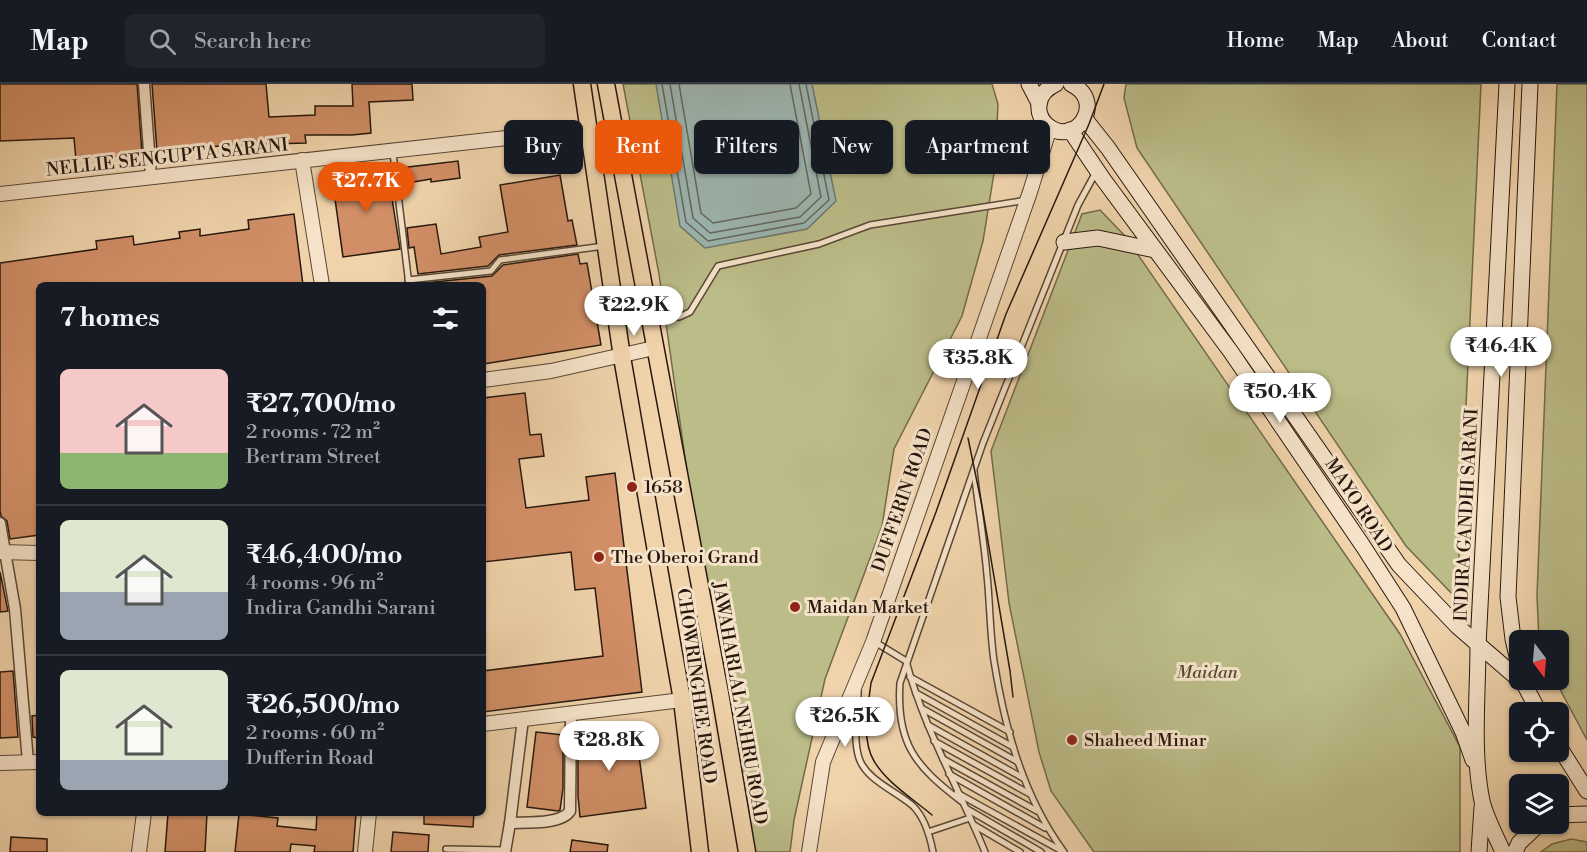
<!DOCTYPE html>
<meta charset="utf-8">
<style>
:root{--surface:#171b24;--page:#20242c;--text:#f1f3f6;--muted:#9ea1a6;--line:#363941;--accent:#ea580c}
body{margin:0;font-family:"Libre Bodoni",serif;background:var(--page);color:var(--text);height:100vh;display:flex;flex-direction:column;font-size:22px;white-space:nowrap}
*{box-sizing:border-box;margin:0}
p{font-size:20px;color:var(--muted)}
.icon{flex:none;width:33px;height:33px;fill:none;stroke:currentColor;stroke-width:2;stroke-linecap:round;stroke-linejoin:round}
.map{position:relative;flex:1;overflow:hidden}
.details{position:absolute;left:36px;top:198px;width:450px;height:534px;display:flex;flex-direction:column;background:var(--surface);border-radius:9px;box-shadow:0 2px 4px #0004}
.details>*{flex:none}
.top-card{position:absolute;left:504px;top:36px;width:570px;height:54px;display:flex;gap:12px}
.needle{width:39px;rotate:164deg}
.controls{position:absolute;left:1509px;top:546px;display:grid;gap:12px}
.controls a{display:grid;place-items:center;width:60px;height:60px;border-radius:9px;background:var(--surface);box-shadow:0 2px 4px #0004;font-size:30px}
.price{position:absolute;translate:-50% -51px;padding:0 14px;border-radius:21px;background:#fff;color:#222;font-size:20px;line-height:39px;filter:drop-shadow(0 2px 3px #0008)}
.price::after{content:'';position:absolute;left:50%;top:36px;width:18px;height:14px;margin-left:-9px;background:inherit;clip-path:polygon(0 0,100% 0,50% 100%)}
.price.selected{background:var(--accent);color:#fff}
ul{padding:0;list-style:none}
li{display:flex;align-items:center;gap:18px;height:150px;padding:0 24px}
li+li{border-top:2px solid var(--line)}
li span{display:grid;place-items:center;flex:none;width:168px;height:120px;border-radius:9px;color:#555}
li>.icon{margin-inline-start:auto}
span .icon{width:72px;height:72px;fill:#fffc;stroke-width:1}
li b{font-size:26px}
h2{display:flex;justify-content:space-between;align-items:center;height:72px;padding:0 24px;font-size:26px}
.tag{padding:0 21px;border-radius:9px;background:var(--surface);box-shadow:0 2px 4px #0004;font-size:21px;line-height:54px}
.tag.selected{background:var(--accent);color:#fff}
header{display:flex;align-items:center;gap:36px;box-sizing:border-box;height:84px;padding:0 30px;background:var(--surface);border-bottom:2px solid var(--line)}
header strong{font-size:28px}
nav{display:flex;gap:33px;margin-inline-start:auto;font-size:21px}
.search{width:420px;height:54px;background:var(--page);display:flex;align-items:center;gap:15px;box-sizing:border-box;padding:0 21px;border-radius:9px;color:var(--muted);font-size:22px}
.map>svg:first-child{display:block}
.green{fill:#bbbc88;stroke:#716a4b;stroke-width:1.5}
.water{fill:#9cb6b1;stroke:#6d7770;stroke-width:1.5}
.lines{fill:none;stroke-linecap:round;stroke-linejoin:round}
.shore{stroke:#626760;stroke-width:1.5}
.building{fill:#d28f67;stroke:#27180e;stroke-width:1.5}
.service-casing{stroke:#594735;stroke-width:8}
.minor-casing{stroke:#594735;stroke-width:13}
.tertiary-casing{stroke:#594735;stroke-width:16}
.secondary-casing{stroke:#27180e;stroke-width:17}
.primary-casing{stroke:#27180e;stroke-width:19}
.service{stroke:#f5e2c8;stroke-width:5}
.minor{stroke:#f5e2c8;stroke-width:10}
.tertiary{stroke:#f5e2c8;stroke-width:14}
.secondary{stroke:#f5e2c8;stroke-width:15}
.primary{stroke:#f0d3ab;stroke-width:16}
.tram{stroke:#27180e;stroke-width:1.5}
.poi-dot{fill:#8f2418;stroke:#f5e2c8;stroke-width:2}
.labels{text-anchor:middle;stroke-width:6;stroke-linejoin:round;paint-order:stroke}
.street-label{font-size:18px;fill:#27180e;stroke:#f5e2c8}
.poi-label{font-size:18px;fill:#27180e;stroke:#f5e2c8;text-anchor:start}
.park-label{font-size:18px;font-style:italic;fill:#534933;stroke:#f5e2c8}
</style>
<header>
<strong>Map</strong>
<div class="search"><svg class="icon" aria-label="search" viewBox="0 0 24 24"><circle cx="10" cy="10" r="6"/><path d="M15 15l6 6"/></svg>Search here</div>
<nav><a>Home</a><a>Map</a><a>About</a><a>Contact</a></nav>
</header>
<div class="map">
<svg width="1587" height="768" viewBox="0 0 1587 768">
<rect width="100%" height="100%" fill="#f0d3ab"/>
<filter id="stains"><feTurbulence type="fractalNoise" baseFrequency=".00333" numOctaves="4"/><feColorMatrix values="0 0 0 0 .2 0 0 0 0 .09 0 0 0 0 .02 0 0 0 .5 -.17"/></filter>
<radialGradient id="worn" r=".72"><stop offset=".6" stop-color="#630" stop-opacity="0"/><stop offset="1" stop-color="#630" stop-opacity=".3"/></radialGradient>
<g class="green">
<path d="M 623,0 L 992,0 L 998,20 L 995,83 L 983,157 L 962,232 L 894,365 L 882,442 L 825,595 L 794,736 L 790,768 L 741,768 L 659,190 Z"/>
<path d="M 1126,0 L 1481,0 L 1457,515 L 1406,462 L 1137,64 L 1124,14 Z"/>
<path d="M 1557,0 L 1587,0 L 1587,656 L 1555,596 L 1558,596 L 1558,556 L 1539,556 L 1537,512 Z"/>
<path d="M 1100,126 L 1125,152 L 1400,550 L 1460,663 L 1460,768 L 1094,768 L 1051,707 L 1039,668 L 1009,519 L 991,367 L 1082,130 Z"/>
<path d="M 1571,755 L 1587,758 L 1587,768 L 1541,768 L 1552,760 Z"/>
</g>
<path class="water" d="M 656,0 L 812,0 L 836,117 L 807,145 L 705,164 L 680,142 Z"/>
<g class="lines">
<g class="shore">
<path d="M 662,0 L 686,138 L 708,157 L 804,139 L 829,116 L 806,0"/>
<path d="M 670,0 L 693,134 L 710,149 L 800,133 L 821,113 L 799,0"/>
<path d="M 679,0 L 701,129 L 713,139 L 796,124 L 811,110 L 790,0"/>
</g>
</g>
<g class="building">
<path d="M 0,0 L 137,0 L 142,70 L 76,76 L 74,54 L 0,57 Z"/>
<path d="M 152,0 L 266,0 L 269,33 L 315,31 L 315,22 L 353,22 L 352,0 L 412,0 L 413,16 L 369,18 L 371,49 L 352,51 L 305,51 L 306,59 L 233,61 L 157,67 Z"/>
<path d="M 458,77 L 460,94 L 431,98 L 431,95 L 402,100 L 400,84 Z"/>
<path d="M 390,85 L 392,101 L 390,102 L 400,165 L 343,173 L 332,93 Z"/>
<path d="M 560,91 L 568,137 L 572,136 L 577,161 L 499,171 L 488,182 L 418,190 L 414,163 L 409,164 L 407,144 L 436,140 L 441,170 L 481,163 L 479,153 L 508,148 L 500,101 Z"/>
<path d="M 294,130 L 303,201 L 39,201 L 39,451 L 10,455 L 7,437 L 1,432 L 0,427 L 0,179 L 97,165 L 96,157 L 133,152 L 134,161 L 180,154 L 179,148 L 200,145 L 200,152 L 249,145 L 248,136 Z"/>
<path d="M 578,170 L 580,180 L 587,179 L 601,261 L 483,280 L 483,201 L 425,201 L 425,199 L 492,192 L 503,181 Z"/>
<path d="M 525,309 L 530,351 L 541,350 L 544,372 L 519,375 L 526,424 L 589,416 L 586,393 L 615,389 L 642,608 L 483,628 L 483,587 L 603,572 L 595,504 L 575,506 L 571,468 L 483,478 L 483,314 Z"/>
<path d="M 0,488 L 8,527 L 0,528 Z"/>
<path d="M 13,587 L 18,653 L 0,654 L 0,588 Z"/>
<path d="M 39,631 L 39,654 L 33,653 L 32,632 Z"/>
<path d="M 635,642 L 646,724 L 580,733 L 578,712 L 578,648 Z"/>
<path d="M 536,648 L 563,651 L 563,704 L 560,726 L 558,727 L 527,723 Z"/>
<path d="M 168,729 L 207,729 L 205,768 L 165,768 Z"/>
<path d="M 317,729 L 356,729 L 353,768 L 314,768 L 315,762 L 291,760 L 290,768 L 235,768 L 239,730 L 278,734 L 277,742 L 316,746 Z"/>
<path d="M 424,729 L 474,729 L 473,743 L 424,740 Z"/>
<path d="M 393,748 L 429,751 L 428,768 L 391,768 Z"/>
<path d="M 11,753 L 47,755 L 47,768 L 10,768 Z"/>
<path d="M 572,756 L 608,761 L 607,768 L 570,768 Z"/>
</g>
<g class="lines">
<g class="service-casing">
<g id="service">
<path d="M 393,69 L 409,201"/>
<path d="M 408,196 L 491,187 L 500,176 L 604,162"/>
<path d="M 679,233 L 690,228 L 718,182 L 819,160 L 870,141 L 1027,116"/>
<path d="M 974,387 C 978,422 984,456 987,491 C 990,520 990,549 994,577 C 1005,645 1023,712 1064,768"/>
<path d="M 875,558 L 906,577 C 924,645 959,704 985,768"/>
<path d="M 910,593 L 1010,648"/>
<path d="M 858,605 C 859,626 852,652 859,674 C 866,696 896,707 913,722 C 925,734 930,752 933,768"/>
<path d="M 916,609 L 1013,663"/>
<path d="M 923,625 L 1018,678"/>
<path d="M 928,641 L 1023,694"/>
<path d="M 934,657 L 1030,710"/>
<path d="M 943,675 L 1037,727"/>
<path d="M 949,690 L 1045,744"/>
<path d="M 957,709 L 1062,767"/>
<path d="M 961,717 C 915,682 896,659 900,599 L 983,359 L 1078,121 L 1096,88"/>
<path d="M 967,725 L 1041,768"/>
<path d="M 974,741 L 1020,768"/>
<path d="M 928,748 L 970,734"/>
<path d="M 446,765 L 505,766"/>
</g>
</g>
<g class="minor-casing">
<g id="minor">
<path d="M 144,0 L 151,93"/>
<path d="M 0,439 L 15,525 L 28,678"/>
<path d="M 523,635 L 510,739 C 525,738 561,741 570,727 L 571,628"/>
<path d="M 505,768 L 510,739"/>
</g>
</g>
<g class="tertiary-casing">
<g id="tertiary">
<path d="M 302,76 L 322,201"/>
<path d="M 0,110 L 588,45"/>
<path d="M 483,296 L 551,287 L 654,264"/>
<path d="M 0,468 L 39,469"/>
<path d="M 483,640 L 682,616"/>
<path d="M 0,679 L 39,678"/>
<path d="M 139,768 L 144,729"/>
<path d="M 365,768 L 369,729"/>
<path d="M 809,768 L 823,678 L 873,558 L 1030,108 L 1050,43"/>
</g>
</g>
<g class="secondary-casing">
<g id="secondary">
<path d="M 1029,0 L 1039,19"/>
<path d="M 1056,0 C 1047,4 1040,10 1039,21 C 1038,29 1042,37 1048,42 C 1076,64 1107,17 1071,0"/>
<path d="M 1085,35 L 1108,64 L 1399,481 L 1457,542 L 1523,599"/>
<path d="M 1070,46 L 1103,95 L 1231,268 L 1363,462 L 1403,524 L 1463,648 L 1473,676"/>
<path d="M 1064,158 L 1098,154 L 1155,166"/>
<path d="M 1520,585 L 1513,555 L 1508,513 L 1530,0"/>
<path d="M 1522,596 L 1539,628"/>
<path d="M 1558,661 L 1587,707"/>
<path d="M 1558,731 L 1587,730"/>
<path d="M 1479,768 L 1482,723"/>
<path d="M 1503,768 C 1496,752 1486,734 1482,717 C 1472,668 1478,611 1478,561 L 1507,0"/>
<path d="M 1515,768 L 1519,759 L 1539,740"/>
</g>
</g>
<g class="primary-casing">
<g id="primary">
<path d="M 582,0 L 622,273 L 682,616 L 700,768"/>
<path d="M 606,0 L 720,609 L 747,768"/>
</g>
</g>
<use href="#service" class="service"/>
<use href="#minor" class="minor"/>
<use href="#tertiary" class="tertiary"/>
<use href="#secondary" class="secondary"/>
<use href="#primary" class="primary"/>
<g class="tram">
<path d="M 968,354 L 982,422 L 1010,587 L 1013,613"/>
<path d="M 932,731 C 912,714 887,699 874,677 C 861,655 868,623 871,599 L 936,428 L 1006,230 L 1089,40 L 1104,0"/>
</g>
</g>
<g class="poi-dot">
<circle cx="632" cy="403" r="6"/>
<circle cx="599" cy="473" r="6"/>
<circle cx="795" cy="523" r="6"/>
<circle cx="1072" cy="656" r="6"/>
</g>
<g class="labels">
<g class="street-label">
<text transform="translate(167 73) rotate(-6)" y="6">NELLIE SENGUPTA SARANI</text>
<text transform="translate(902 416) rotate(-71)" y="6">DUFFERIN ROAD</text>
<text transform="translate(1359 421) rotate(57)" y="6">MAYO ROAD</text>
<text transform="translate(1466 431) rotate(-87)" y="6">INDIRA GANDHI SARANI</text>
<text transform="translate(697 602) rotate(82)" y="6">CHOWRINGHEE ROAD</text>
<text transform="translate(740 619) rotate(80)" y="6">JAWAHARLAL NEHRU ROAD</text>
</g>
<g class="poi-label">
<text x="644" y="409">1658</text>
<text x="611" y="479">The Oberoi Grand</text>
<text x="807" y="529">Maidan Market</text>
<text x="1084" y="662">Shaheed Minar</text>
</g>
<g class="park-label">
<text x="1207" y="594">Maidan</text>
</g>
</g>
<rect width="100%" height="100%" filter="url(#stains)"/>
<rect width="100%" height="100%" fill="url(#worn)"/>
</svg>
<div class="controls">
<a><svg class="needle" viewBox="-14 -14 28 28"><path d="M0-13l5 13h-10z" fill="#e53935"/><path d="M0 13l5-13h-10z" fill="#9ea1a6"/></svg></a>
<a><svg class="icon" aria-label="locate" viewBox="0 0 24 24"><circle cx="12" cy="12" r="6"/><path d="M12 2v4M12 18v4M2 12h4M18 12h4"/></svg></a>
<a><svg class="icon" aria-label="layers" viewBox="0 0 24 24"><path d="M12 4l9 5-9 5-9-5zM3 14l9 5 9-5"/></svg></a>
</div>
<b class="price selected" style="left:366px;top:129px">₹27.7K</b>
<b class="price" style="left:634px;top:253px">₹22.9K</b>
<b class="price" style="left:1501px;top:294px">₹46.4K</b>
<b class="price" style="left:978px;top:306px">₹35.8K</b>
<b class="price" style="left:1280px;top:340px">₹50.4K</b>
<b class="price" style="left:845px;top:664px">₹26.5K</b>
<b class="price" style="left:609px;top:688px">₹28.8K</b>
<div class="top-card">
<a class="tag">Buy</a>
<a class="tag selected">Rent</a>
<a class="tag">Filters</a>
<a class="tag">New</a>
<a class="tag">Apartment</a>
</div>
<section class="details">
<h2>7 homes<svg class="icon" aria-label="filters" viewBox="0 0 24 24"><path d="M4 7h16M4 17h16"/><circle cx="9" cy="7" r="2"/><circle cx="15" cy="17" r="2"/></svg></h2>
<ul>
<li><span style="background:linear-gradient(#f6c9c9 70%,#8fb573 0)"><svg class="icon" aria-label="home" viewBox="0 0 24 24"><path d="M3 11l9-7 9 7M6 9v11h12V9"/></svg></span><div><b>₹27,700/mo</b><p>2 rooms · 72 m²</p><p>Bertram Street</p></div></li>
<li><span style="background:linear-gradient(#dfe7d0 60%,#9aa5b1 0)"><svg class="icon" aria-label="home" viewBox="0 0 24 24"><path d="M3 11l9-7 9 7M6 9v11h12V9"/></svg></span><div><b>₹46,400/mo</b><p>4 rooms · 96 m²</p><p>Indira Gandhi Sarani</p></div></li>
<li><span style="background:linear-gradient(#dfe7d0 75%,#9aa5b1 0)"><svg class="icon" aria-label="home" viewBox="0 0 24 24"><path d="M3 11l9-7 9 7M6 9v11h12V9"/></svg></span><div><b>₹26,500/mo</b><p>2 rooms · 60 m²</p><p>Dufferin Road</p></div></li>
</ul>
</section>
</div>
